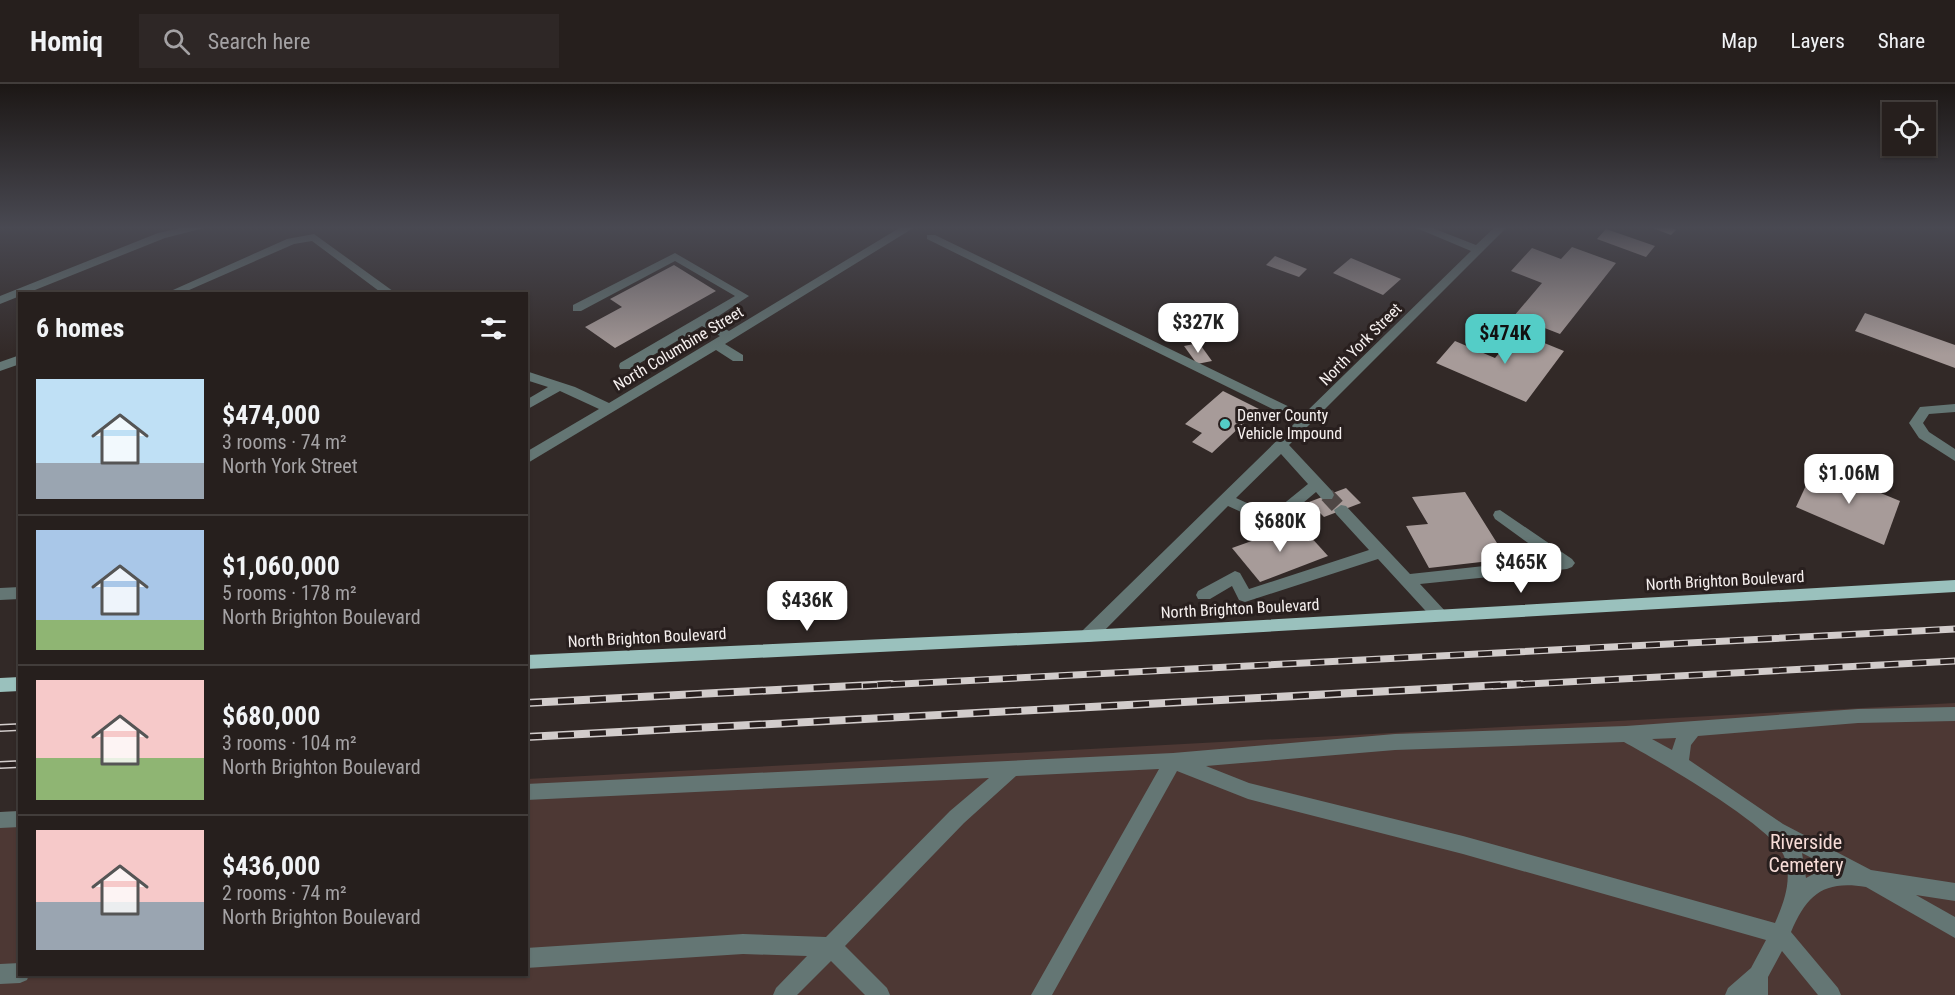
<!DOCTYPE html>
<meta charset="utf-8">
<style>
:root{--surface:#261f1d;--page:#2e2726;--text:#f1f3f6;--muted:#a4a2a4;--line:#423d3b;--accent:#54cdc7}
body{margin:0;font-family:"Roboto Condensed",sans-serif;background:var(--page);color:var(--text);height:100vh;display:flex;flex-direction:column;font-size:22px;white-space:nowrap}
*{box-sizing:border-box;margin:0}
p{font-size:20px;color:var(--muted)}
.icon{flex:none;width:33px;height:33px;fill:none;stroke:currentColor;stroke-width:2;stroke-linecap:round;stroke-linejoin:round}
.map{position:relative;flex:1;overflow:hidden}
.drawer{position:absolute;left:18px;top:208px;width:510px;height:684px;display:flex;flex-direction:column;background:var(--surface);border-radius:0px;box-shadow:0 2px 4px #0004,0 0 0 2px var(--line)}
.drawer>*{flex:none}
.fabs{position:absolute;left:1882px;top:18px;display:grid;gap:12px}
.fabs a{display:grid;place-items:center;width:54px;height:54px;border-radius:0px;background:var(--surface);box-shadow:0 2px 4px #0004,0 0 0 2px var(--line);font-size:30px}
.price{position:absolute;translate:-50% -51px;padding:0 14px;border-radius:12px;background:#fff;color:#222;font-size:20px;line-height:39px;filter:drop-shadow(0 2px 3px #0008)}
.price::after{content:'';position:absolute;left:50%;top:36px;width:18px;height:14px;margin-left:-9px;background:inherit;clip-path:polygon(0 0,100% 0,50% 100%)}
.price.selected{background:var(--accent);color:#111}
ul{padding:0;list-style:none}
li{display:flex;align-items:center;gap:18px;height:150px;padding:0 18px}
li+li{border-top:2px solid var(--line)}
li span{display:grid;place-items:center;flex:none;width:168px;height:120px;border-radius:0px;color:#555}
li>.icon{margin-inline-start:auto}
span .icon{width:72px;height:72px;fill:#fffc;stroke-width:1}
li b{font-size:26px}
h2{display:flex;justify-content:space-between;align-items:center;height:72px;padding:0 18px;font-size:26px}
header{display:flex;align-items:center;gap:36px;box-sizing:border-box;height:84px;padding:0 30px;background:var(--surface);border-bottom:2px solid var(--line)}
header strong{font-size:28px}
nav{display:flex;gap:33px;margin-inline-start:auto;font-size:21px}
.search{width:420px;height:54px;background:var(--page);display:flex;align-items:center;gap:15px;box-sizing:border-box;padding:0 21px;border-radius:0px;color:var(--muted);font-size:22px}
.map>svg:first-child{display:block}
.green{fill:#4d3834}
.building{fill:#a79b99}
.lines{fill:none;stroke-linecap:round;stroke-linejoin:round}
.minor-tunnel{stroke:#4f4745;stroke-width:15;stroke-dasharray:15 8;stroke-linecap:butt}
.minor{fill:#647674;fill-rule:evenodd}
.major{fill:#9ac1bd;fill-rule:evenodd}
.rail-far1-casing{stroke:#d2cccb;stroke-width:7}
.rail-casing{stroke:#d2cccb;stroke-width:8}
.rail-far1{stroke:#281f1e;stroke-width:4.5;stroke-dasharray:14;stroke-linecap:butt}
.rail{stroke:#281f1e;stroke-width:5;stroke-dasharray:16;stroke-linecap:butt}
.poi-dot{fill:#54cdc7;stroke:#281f1e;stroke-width:2}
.labels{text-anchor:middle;stroke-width:6;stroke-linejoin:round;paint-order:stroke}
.street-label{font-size:16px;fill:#f6f0ef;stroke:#281f1e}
.poi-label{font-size:16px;fill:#f6f0ef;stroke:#281f1e;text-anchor:start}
.near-park-label{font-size:20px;fill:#f7dcd7;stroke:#281f1e}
</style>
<header>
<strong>Homiq</strong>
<div class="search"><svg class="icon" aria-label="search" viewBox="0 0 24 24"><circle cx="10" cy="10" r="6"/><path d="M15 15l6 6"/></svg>Search here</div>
<nav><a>Map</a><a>Layers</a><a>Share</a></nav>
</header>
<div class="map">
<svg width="1955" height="911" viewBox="0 0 1955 911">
<rect width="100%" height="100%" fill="#322927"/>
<path class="green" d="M 1955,619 L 1955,911 L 0,911 L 0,728 L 19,727 L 20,891 L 526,891 L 527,695 Z"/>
<g class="building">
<path d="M 1650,143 L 1669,143 L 1676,146 L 1671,151 Z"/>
<path d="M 1606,145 L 1655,162 L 1646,173 L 1597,155 Z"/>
<path d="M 1572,163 L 1616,179 L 1560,250 L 1514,232 L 1542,199 L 1511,187 L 1532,164 L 1561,175 Z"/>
<path d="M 1275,172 L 1307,185 L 1299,193 L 1266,181 Z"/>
<path d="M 1351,174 L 1401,195 L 1383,211 L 1333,189 Z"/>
<path d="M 674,181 L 716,207 L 615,264 L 585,243 L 622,223 L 610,215 Z"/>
<path d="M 1865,229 L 1955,261 L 1955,284 L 1855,247 Z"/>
<path d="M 1517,248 L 1564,267 L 1526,318 L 1436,279 L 1455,257 L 1495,274 Z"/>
<path d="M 1199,259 L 1212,277 L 1197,280 L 1184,262 Z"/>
<path d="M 1223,307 L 1259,325 L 1212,369 L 1192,358 L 1202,349 L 1185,340 Z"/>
<path d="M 1815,382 L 1900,417 L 1884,461 L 1796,423 Z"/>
<path d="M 1346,404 L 1361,419 L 1324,433 L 1309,418 Z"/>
<path d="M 1465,408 L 1507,475 L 1429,484 L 1406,442 L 1428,440 L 1412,413 Z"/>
<path d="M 1299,440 L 1328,472 L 1260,498 L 1232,464 Z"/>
</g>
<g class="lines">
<path class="minor-tunnel" d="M 1327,411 L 1341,426"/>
<g class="minor">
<path d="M 185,143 L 208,143 L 165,154 L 0,220 L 0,212 L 158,149 Z"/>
<path d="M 901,143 L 915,143 L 725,260 L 743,271 L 743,277 L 733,277 L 716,266 L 526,380 L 526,368 L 599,325 L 560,307 L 526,326 L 526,316 L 548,303 L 526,296 L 526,287 L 575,303 L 609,319 L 720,252 L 702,242 L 630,285 L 620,285 L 619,282 L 620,279 L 735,212 L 675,177 L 581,227 L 573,227 L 573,221 L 675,169 L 749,212 L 711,237 L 729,247 Z"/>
<path d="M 1414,143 L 1430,143 L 1476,161 L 1495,143 L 1507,143 L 1289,361 L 1332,407 L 1334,411 L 1332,415 L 1322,415 L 1316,408 L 1277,441 L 1272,442 L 1228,422 L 1094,557 L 1088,558 L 1082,557 L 1080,552 L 1082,547 L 1297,337 L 927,155 L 927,151 L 935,151 L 1304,330 L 1471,167 ZM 1281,370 L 1308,400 L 1271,430 L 1236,414 Z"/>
<path d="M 314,150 L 397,210 L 383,210 L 312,157 L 294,160 L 180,210 L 164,210 L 287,155 Z"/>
<path d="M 20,271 L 20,280 L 0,287 L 0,278 Z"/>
<path d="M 1955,320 L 1955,328 L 1929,330 L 1923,339 L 1929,348 L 1955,365 L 1955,377 L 1919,354 L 1909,339 L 1920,323 Z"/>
<path d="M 1341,421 L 1346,422 L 1410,490 L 1550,475 L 1495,435 L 1493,431 L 1495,427 L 1500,426 L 1572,475 L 1575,479 L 1572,483 L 1567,485 L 1420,500 L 1446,528 L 1448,532 L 1446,536 L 1434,536 L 1378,475 L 1245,518 L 1239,516 L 1232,502 L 1210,515 L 1198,515 L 1196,511 L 1198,507 L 1235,487 L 1240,489 L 1249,505 L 1369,466 L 1336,430 L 1334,426 Z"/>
<path d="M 20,503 L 20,515 L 0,516 L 0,504 Z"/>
<path d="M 1955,623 L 1955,637 L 1858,639 L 1698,652 L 1691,661 L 1689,676 L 1783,740 L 1871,786 L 1955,799 L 1955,817 L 1916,811 L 1955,833 L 1955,854 L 1866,803 C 1823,796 1807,811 1791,848 L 1838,904 L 1841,911 L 1818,911 L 1782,867 L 1768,893 L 1768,911 L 1725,911 L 1728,904 L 1751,884 L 1766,856 L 1463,770 L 1248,715 L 1177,687 L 1052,911 L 1031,911 L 1159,685 L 1016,692 L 964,739 L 845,862 L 887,904 L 890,911 L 865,911 L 831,877 L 797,911 L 773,911 L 776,904 L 807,872 L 743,870 L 526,884 L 526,864 L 743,850 L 826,853 L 950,727 L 989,694 L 526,716 L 526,700 L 1173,669 L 1395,650 L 1626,642 L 1858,625 ZM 1676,654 L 1672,666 L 1652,655 ZM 1624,658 C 1657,676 1772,742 1784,772 C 1793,795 1784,818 1775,839 L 1463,752 L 1249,699 L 1206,682 L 1395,666 ZM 1802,769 L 1833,785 L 1819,787 L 1806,794 Z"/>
<path d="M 20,727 L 20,743 L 0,744 L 0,728 Z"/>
<path d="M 20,879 L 20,891 L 29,891 L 27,896 L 20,899 L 0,900 L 0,880 Z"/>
</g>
<g class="major">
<path d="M 1955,496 L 1955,508 L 1088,558 L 526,585 L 526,571 L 1088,546 Z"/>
<path d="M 20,593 L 20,607 L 0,608 L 0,594 Z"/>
</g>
<g class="rail-far1-casing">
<g id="rail-far1">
<path d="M 863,602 L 1955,545"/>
<path d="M 1493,602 L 1955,577"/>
</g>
</g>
<g class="rail-casing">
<g id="rail">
<path d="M 526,619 L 891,600"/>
<path d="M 0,644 L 20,643"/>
<path d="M 526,653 L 1521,600"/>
<path d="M 0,681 L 20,680"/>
</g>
</g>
<use href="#rail-far1" class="rail-far1"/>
<use href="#rail" class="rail"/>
</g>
<linearGradient id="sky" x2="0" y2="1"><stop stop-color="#1c1715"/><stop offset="0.53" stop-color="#494952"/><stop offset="1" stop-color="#494952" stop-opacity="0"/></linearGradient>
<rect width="1955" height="271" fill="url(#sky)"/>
<circle class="poi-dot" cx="1225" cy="340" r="6"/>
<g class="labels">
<g class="street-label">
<text transform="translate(1360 260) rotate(-45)" y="6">North York Street</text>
<text transform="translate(678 264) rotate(-31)" y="6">North Columbine Street</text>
<text transform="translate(1725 496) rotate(-3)" y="6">North Brighton Boulevard</text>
<text transform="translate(1240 524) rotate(-3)" y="6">North Brighton Boulevard</text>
<text transform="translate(647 553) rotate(-3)" y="6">North Brighton Boulevard</text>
</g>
<g class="poi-label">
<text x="1237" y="337">Denver County<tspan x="1237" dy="18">Vehicle Impound</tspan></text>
</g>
<g class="near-park-label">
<text x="1806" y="765">Riverside<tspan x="1806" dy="23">Cemetery</tspan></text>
</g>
</g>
</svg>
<div class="fabs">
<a><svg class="icon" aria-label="locate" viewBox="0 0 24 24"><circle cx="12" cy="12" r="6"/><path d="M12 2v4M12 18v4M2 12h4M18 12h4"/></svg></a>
</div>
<b class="price" style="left:1198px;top:270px">$327K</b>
<b class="price selected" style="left:1505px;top:281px">$474K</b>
<b class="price" style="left:1849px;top:421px">$1.06M</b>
<b class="price" style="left:1280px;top:469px">$680K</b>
<b class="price" style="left:1521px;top:510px">$465K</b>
<b class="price" style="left:807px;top:548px">$436K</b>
<section class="drawer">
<h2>6 homes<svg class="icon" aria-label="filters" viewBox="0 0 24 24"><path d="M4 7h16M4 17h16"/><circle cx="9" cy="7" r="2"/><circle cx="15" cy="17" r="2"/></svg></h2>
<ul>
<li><span style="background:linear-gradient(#bfe0f5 70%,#9aa5b1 0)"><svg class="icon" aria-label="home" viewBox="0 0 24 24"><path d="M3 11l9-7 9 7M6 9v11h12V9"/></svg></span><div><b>$474,000</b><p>3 rooms · 74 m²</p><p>North York Street</p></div></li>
<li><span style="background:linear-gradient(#a9c7e8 75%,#8fb573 0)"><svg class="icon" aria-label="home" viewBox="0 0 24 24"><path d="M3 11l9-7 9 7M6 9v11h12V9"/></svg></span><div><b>$1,060,000</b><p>5 rooms · 178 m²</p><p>North Brighton Boulevard</p></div></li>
<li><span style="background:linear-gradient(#f6c9c9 65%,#8fb573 0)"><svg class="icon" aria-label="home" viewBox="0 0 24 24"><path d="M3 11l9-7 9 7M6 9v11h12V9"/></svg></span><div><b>$680,000</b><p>3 rooms · 104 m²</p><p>North Brighton Boulevard</p></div></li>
<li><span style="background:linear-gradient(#f6c9c9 60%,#9aa5b1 0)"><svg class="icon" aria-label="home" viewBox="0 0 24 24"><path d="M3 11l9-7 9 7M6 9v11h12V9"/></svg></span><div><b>$436,000</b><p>2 rooms · 74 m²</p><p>North Brighton Boulevard</p></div></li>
</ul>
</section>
</div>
